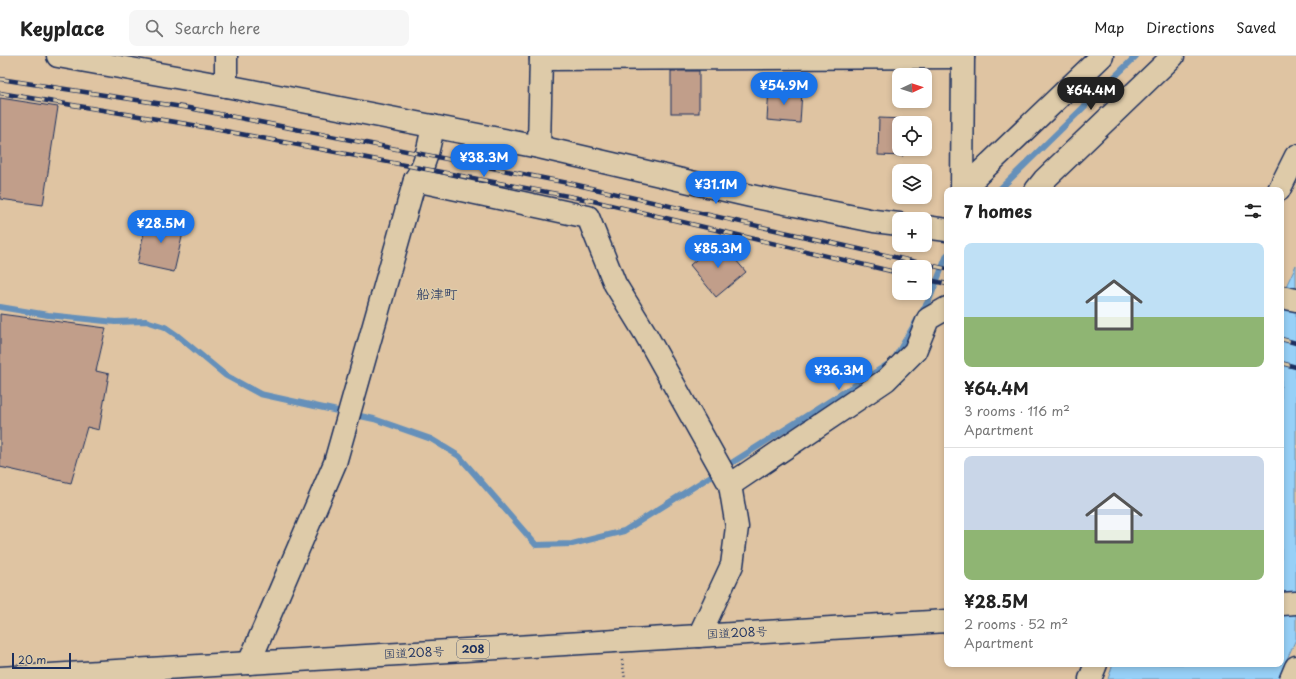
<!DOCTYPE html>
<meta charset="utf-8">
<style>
:root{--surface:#fff;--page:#f6f6f6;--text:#222;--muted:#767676;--line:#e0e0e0;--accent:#1a73e8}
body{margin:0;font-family:"Playpen Sans","Klee One",sans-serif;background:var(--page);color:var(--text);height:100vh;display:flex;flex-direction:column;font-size:15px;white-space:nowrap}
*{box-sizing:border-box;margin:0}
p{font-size:13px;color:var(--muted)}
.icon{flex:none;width:22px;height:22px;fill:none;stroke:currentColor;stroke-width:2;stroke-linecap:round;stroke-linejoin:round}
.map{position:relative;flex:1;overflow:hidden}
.sheet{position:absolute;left:944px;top:131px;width:340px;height:480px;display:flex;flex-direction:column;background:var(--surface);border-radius:8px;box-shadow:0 2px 6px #0003}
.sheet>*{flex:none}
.needle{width:26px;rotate:86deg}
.tools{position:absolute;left:892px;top:12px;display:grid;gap:8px}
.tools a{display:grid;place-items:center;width:40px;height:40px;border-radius:8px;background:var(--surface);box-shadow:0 2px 6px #0003;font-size:20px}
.scale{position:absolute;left:12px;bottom:10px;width:59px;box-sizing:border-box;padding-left:4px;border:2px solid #1b2f5e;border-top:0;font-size:11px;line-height:14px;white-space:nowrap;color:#1b2f5e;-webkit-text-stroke:3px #decba9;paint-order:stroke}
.price{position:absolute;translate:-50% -34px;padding:0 9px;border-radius:14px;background:var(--accent);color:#fff;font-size:13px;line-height:26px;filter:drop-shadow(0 1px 2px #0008)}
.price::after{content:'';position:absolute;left:50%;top:24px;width:12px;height:9px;margin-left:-6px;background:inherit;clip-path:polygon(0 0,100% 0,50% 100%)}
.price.current{background:#222;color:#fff}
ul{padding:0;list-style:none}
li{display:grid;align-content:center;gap:8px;height:212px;padding:0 20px}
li+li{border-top:1px solid var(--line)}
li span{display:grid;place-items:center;height:124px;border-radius:8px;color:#555}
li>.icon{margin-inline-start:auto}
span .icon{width:72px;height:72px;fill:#fffc;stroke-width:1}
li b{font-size:17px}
h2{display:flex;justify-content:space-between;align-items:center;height:48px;padding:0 20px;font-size:17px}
header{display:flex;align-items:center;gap:24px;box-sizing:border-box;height:56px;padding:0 20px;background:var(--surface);border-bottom:1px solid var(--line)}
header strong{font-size:19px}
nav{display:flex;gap:22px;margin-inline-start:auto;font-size:14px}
.search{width:280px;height:36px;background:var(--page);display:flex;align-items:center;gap:10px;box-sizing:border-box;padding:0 14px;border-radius:8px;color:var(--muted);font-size:15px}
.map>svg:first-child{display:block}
.water{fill:#97d0f7;stroke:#6590ba}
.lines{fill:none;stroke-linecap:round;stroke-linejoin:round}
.stream{stroke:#6590ba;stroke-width:6}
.building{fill:#c19e8a;stroke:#1b2f5e}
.minor-casing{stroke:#1b2f5e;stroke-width:25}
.highway-casing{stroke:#1b2f5e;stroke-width:25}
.path{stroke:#1b2f5e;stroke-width:2.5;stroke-dasharray:1 3;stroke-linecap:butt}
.minor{stroke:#decba9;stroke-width:22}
.highway{stroke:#decba9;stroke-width:22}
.rail-casing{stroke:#1b2f5e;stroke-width:4.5}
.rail{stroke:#decba9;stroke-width:3;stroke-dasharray:9;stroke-linecap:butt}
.labels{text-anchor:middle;stroke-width:3;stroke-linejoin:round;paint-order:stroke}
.shield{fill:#decba9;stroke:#565e74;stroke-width:1}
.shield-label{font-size:11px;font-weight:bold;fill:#1b2f5e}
.street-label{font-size:12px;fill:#1b2f5e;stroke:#decba9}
.quarter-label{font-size:14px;fill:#1b2f5e;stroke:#decba9}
</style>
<header>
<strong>Keyplace</strong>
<div class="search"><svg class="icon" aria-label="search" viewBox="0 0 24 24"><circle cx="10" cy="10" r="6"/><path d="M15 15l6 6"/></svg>Search here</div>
<nav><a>Map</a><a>Directions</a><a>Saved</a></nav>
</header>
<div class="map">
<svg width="1296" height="623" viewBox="0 0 1296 623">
<rect width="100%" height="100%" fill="#dfc4a2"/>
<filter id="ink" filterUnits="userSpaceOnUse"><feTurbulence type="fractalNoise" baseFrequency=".025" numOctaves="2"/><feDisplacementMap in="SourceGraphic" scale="8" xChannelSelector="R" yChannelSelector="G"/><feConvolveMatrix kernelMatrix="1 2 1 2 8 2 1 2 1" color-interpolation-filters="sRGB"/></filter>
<g filter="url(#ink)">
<path class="water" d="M 1296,209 L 1296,583 L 1278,623 L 1108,623 L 1113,608 L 1281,608 L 1281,241 Z"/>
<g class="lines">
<g class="stream">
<path d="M 999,134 L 1136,0"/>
<path d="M 0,251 L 48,259 L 115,266 L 146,265 L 165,271 L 178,280 L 225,319 L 260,338 L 374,363 L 431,383 L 459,400 L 536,489 L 572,488 L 624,475 L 893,305 L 930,242 L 947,199"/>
</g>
</g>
<g class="building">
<rect x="671" y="15" width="28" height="42"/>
<path d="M 769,32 L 802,35 L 800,67 L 767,64 Z"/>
<path d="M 0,42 L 58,51 L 43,149 L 0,143 Z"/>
<path d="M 879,62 L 904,63 L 904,67 L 899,67 L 899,93 L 903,93 L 903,100 L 878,99 Z"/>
<path d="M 148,159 L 185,168 L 174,216 L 137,208 Z"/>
<path d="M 719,184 L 746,216 L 716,241 L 690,209 Z"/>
<path d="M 0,258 L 106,272 L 96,315 L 109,318 L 99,374 L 87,371 L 71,427 L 0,411 Z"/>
</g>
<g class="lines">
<g class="minor-casing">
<g id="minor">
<path d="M 58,0 L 226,30 L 539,91 L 751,140 L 874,165 L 899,168"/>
<path d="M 541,3 L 963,1"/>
<path d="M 226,30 L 226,0"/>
<path d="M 539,91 L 541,0"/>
<path d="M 415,124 C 426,108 429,90 433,70"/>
<path d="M 962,134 L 1102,0"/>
<path d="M 962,134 L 963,0"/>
<path d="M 1036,134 L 1044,124 L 1173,0"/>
<path d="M 1279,134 L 1296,100"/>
<path d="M 925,171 L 947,174"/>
<path d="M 1281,241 L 1296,244"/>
<path d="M 730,429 L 886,324 L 915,295 L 928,263 L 947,252"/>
<path d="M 249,607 L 335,407 L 415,124 L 588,161 L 615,228 L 645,277 L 730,429 L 737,471 L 732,509 L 699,580"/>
<path d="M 1090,623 L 1096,608"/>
<path d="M 1291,623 L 1296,611"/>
</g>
</g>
<g class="highway-casing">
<g id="highway">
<path d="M 1281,548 L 1296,547"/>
<path d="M 0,622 L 947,565"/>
</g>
</g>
<path class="path" d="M 622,604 L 625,623"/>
<use href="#minor" class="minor"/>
<use href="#highway" class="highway"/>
<g class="rail-casing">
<g id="rail">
<path d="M 0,23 L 189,52 L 573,128 L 947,213"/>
<path d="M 0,37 L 193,69 L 589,144 L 899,217"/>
<path d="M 925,223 L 947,228"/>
<path d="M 1281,283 L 1296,287"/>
<path d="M 1281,307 L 1296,311"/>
</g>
</g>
<use href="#rail" class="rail"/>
</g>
</g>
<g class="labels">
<rect class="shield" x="457" y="584" width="32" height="18" rx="3"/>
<g class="shield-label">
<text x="473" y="597">208</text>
</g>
<g class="street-label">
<text transform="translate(737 577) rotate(-3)" y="4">国道208号</text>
<text transform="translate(414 597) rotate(-3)" y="4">国道208号</text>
</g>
<g class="quarter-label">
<text x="437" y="243">船津町</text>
</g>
</g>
</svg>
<div class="tools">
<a><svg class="needle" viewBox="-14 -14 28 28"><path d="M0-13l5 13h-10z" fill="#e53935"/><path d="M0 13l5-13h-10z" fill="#767676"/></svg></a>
<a><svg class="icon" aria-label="locate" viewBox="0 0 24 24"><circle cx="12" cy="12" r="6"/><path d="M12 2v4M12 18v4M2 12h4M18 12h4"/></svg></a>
<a><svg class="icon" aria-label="layers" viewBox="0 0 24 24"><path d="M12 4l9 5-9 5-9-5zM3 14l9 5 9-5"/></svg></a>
<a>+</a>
<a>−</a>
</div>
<div class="scale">20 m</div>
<b class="price" style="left:784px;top:50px">¥54.9M</b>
<b class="price current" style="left:1091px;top:55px">¥64.4M</b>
<b class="price" style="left:484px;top:122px">¥38.3M</b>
<b class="price" style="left:716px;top:149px">¥31.1M</b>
<b class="price" style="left:161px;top:188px">¥28.5M</b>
<b class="price" style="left:718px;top:213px">¥85.3M</b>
<b class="price" style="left:839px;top:335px">¥36.3M</b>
<section class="sheet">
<h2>7 homes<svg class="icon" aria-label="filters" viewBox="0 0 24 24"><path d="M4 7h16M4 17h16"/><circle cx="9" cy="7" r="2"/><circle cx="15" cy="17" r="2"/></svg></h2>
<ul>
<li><span style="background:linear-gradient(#bfe0f5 60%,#8fb573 0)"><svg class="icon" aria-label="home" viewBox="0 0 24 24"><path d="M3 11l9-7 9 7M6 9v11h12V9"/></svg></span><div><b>¥64.4M</b><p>3 rooms · 116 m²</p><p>Apartment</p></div></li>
<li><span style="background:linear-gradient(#c9d6e8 60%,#8fb573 0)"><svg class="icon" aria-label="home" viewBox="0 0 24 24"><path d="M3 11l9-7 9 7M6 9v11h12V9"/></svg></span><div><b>¥28.5M</b><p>2 rooms · 52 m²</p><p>Apartment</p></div></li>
</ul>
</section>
</div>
